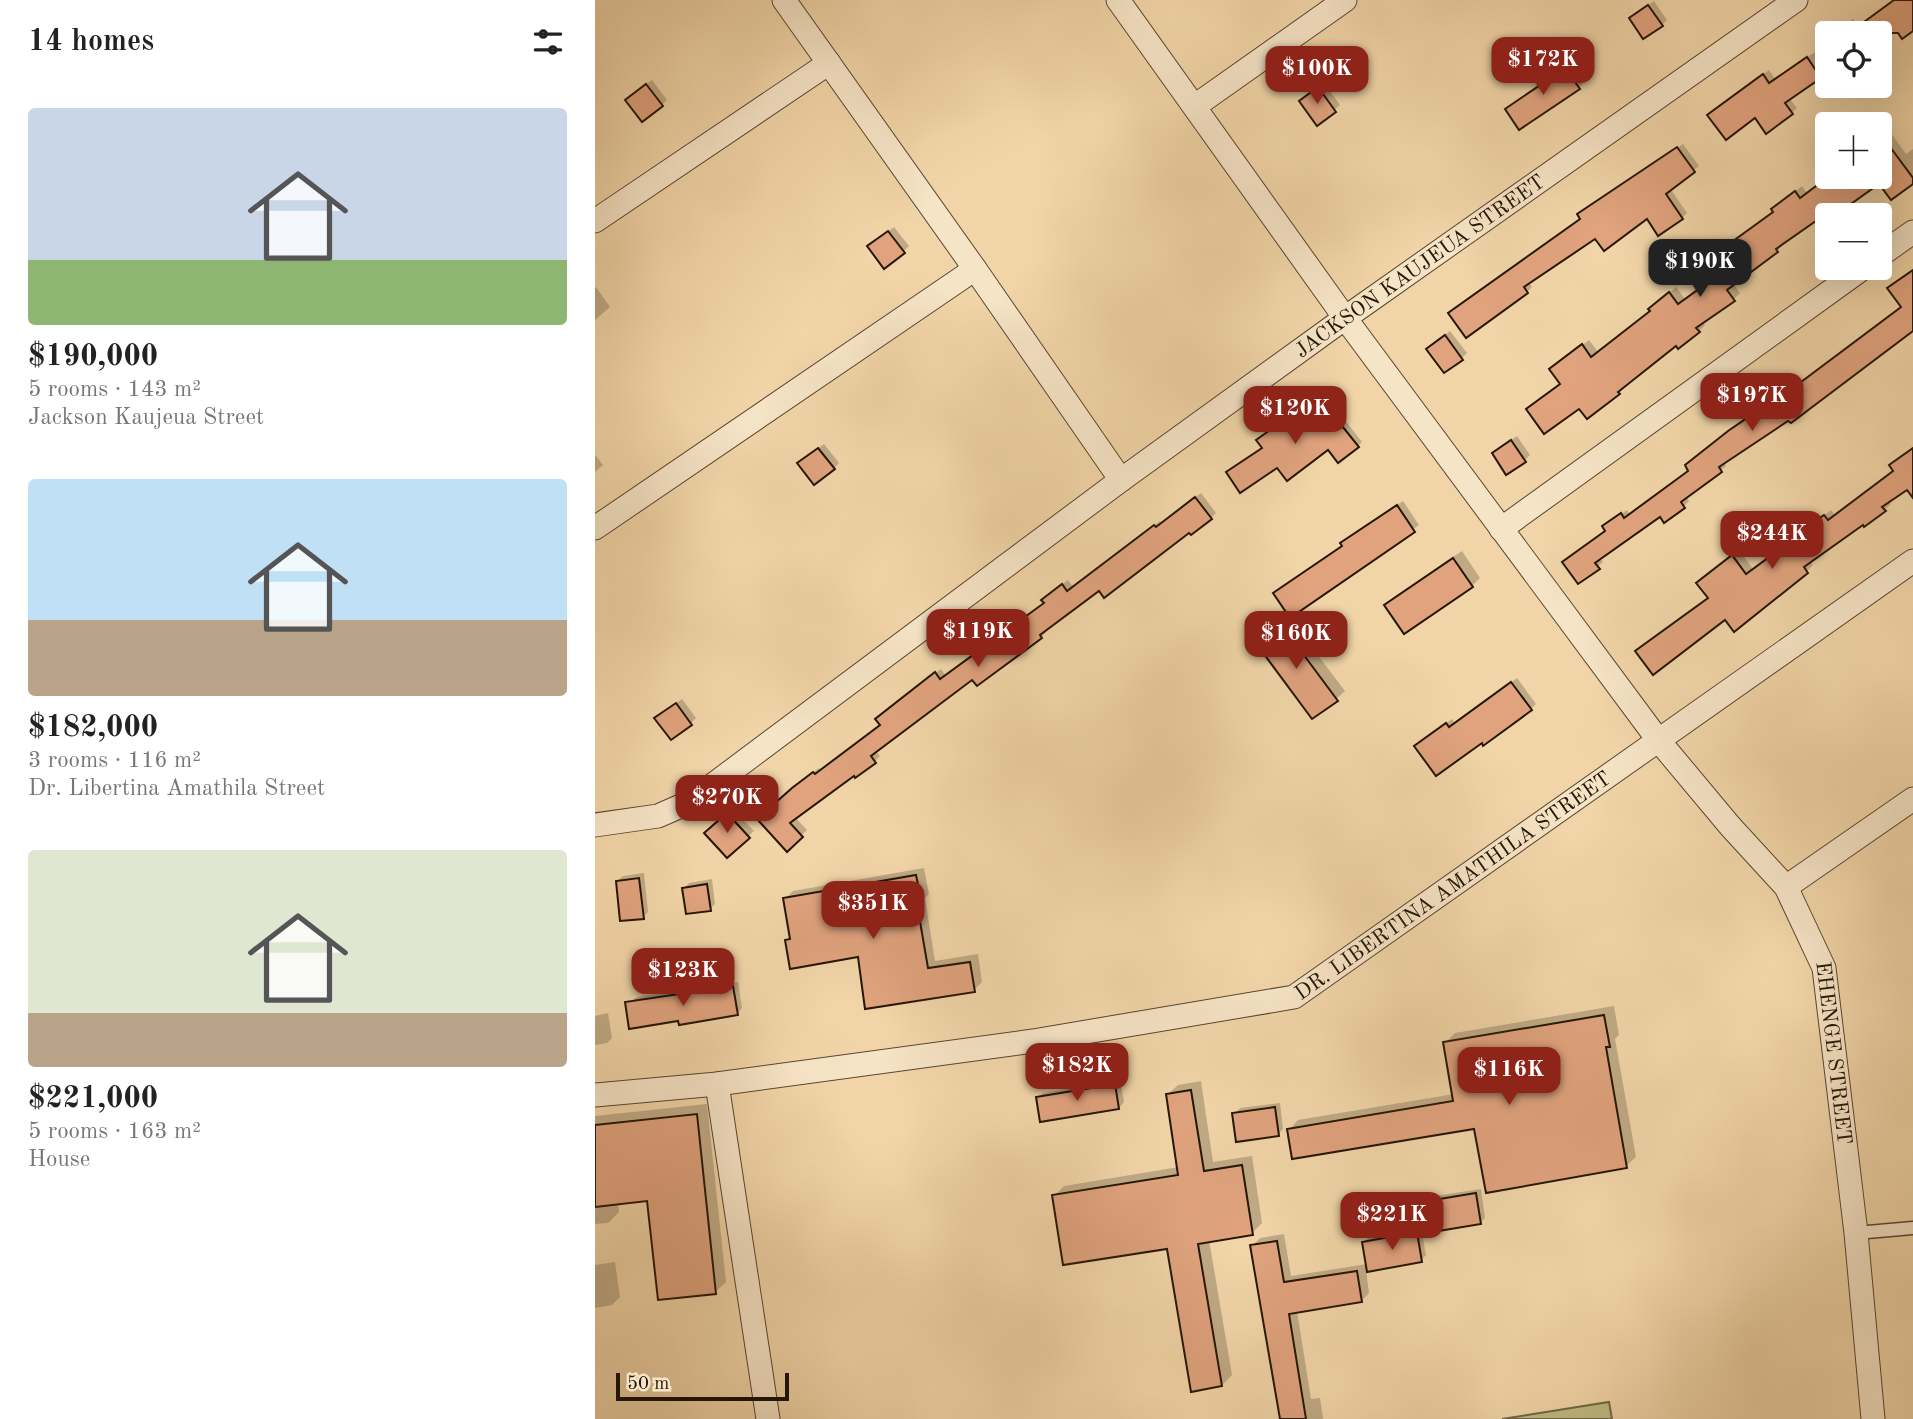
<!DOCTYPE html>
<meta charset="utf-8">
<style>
:root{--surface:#fff;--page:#f2f2f2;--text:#222;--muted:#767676;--accent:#8f2418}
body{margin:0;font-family:"Old Standard TT",serif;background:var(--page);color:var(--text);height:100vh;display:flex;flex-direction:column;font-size:26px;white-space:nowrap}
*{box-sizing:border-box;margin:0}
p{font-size:23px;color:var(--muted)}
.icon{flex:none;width:38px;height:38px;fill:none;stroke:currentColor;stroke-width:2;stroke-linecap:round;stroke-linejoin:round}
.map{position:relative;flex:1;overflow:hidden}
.drawer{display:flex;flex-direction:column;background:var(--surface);width:595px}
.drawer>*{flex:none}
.tools{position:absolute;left:1220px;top:21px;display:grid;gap:14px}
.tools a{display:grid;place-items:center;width:77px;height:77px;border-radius:7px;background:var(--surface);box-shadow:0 7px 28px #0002;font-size:35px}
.scale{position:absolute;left:21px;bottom:18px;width:173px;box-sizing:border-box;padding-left:7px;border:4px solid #251606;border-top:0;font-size:19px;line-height:24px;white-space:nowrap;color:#251606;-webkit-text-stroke:5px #f6e4c6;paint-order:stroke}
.price{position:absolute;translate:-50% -60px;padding:0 16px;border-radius:14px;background:var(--accent);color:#fff;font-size:23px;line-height:46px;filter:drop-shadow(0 2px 4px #0008)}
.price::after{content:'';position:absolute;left:50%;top:42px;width:21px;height:16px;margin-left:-10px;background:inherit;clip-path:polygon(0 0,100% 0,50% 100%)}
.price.on{background:#222;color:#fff}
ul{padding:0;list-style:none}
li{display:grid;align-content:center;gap:14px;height:371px;padding:0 28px}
li span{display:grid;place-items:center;height:217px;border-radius:7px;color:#555}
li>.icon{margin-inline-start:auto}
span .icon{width:126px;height:126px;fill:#fffc;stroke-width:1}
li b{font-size:30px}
h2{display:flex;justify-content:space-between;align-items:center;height:84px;padding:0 28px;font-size:30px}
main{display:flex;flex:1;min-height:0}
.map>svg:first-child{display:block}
.green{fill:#bfbc84;stroke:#726945;stroke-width:2}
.shadow{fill:#0003}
.building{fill:#e0a37e;stroke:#251606;stroke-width:2}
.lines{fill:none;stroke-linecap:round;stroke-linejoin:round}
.service-casing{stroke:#58462e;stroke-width:15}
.minor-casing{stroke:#58462e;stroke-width:25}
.service{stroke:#f6e4c6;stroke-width:12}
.minor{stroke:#f6e4c6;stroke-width:23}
.labels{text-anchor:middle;stroke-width:5;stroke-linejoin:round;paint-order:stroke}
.street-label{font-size:21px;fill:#251606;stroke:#f6e4c6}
</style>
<main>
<section class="drawer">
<h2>14 homes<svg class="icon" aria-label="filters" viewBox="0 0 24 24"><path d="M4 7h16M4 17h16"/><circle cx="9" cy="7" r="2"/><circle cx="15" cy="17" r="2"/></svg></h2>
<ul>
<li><span style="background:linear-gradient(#c9d6e8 70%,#8fb573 0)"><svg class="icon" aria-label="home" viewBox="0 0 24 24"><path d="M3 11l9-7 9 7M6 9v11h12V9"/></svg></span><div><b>$190,000</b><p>5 rooms · 143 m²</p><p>Jackson Kaujeua Street</p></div></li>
<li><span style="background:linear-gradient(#bfe0f5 65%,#b9a48a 0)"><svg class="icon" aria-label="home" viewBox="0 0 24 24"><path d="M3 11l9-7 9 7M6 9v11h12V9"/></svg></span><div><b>$182,000</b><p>3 rooms · 116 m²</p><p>Dr. Libertina Amathila Street</p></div></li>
<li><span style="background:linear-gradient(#dfe7d0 75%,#b9a48a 0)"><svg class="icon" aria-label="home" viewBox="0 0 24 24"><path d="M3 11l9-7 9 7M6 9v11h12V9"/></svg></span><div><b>$221,000</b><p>5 rooms · 163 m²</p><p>House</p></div></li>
</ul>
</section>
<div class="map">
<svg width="1318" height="1419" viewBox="0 0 1318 1419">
<rect width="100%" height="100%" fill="#f1d5a8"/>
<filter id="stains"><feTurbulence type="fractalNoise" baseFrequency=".00286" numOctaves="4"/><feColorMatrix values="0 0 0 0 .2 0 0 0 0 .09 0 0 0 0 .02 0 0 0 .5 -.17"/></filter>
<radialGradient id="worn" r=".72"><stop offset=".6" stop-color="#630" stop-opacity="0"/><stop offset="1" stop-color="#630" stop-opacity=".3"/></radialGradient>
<path class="green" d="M 1014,1402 L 1017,1419 L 907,1419 Z"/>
<g class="shadow">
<path d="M 1300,0 L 1318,0 L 1318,28 L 1299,25 L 1284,35 L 1239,33 L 1258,19 L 1264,26 Z"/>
<path d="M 1059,1 L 1072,20 L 1067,25 L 1042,13 Z"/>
<path d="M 1232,44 L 1232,71 L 1194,98 L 1202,108 L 1197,113 L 1161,116 L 1120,110 L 1174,70 L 1180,79 Z"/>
<path d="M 971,61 L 988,84 L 925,128 L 954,74 Z"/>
<path d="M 57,80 L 72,100 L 67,105 L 37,95 Z"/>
<path d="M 729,83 L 745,105 L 723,123 L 712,96 Z"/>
<path d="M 1291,126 L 1311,154 L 1318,149 L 1318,181 L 1284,182 L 1238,206 L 1186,243 L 1188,245 L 1182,251 L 1138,283 L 1145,293 L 1139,299 L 1107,321 L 1110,325 L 1104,331 L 1081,343 L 1029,385 L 1030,387 L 1024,393 L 967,383 L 963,363 L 994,340 L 1003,352 L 1057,311 L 1061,303 L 1081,287 L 1090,299 L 1146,258 L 1136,244 L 1180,211 L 1185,203 L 1207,186 L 1212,193 L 1233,177 L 1284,177 L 1284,131 Z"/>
<path d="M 1088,144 L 1104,166 L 1075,188 L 1092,213 L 1087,218 L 1064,233 L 1052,217 L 1000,237 L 934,282 L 937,287 L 932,292 L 872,336 L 987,218 L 989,210 Z"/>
<path d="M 299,227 L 314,246 L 309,251 L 280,241 Z"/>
<path d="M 1318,271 L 1318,329 L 1129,462 L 1131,466 L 1126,470 L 1090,496 L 1094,501 L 1089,506 L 1069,521 L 1065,515 L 1004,557 L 1008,562 L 984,582 L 1014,522 L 1032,510 L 1035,515 L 1095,470 L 1097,461 L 1140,426 L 1158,414 L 1160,417 L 1307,306 Z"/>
<path d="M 1,287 L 15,307 L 0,320 L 0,288 Z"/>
<path d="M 855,331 L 872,353 L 867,358 L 833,349 Z"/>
<path d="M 728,392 L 767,442 L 763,446 L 733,447 L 683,465 L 638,468 L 668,447 L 668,435 Z"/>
<path d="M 922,436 L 935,455 L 930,460 L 904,448 Z"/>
<path d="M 229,444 L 244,463 L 239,468 L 210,458 Z"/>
<path d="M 1318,448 L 1318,483 L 1293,501 L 1296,504 L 1289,510 L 1215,560 L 1218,565 L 1212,571 L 1130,617 L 1042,651 L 1115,597 L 1110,577 L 1144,550 L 1158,569 L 1236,510 L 1240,515 L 1300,470 L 1302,459 Z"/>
<path d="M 0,455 L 8,465 L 0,472 Z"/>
<path d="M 606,493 L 621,513 L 616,518 L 505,589 L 449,629 L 451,632 L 446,637 L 378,677 L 280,750 L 285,756 L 280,761 L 259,774 L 200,817 L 212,830 L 192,849 L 164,819 L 204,783 L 224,768 L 226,770 L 287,725 L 287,714 L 346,669 L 351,676 L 450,603 L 453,595 L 473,580 L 478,587 L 565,521 L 566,523 Z"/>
<path d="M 808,501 L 824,525 L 694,617 L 750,691 L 741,699 L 662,642 L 695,615 L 753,538 Z"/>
<path d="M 867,551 L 885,578 L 877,586 L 810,632 L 791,605 L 799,597 Z"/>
<path d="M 922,678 L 941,704 L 936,709 L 887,741 L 826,741 L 857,719 L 860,723 Z"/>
<path d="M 87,699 L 101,718 L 96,723 L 67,713 Z"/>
<path d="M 138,809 L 159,831 L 132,856 L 112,833 Z"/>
<path d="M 329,868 L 334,894 L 330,898 L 340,961 L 383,954 L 387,982 L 379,990 L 264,955 L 192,941 L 196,937 L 190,899 L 198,891 Z"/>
<path d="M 49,873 L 53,912 L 48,917 L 22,881 L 28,876 Z"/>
<path d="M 117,879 L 120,904 L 115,909 L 89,888 L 94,883 Z"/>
<path d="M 143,982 L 147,1008 L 142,1014 L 85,1019 L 32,1005 L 42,997 Z"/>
<path d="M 1019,1006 L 1024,1035 L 1020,1039 L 1041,1157 L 1031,1166 L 880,1127 L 694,1130 L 703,1120 L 859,1094 L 850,1043 L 860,1033 Z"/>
<path d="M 13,1013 L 17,1038 L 12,1043 L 0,1045 L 0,1016 Z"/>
<path d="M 525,1080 L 529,1102 L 524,1108 L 442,1098 L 448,1093 Z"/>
<path d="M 606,1081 L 618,1162 L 657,1156 L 667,1223 L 657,1233 L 614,1240 L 637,1375 L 627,1385 L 574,1247 L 459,1196 L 469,1186 L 584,1167 L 572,1095 L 583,1085 Z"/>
<path d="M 685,1103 L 688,1129 L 683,1134 L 639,1114 L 645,1108 Z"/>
<path d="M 112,1104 L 131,1282 L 120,1292 L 54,1199 L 23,1203 L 24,1212 L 13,1223 L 0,1224 L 0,1116 Z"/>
<path d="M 886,1189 L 890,1218 L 885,1223 L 828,1203 L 833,1197 Z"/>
<path d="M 826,1228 L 831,1255 L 826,1260 L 771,1270 L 774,1293 L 767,1300 L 702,1311 L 716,1399 L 725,1398 L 728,1419 L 686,1419 L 657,1246 L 665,1238 L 689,1234 L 696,1276 L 772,1264 L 768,1243 L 774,1237 Z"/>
<path d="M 20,1262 L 25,1297 L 17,1305 L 0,1308 L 0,1265 Z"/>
</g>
<g class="building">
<path d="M 1299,0 L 1318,0 L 1318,31 L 1307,39 L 1303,33 L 1254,33 Z"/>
<path d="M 1053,5 L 1068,26 L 1048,39 L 1034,18 Z"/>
<path d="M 1212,57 L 1226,78 L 1190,103 L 1198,114 L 1171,134 L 1160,118 L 1131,140 L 1112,115 L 1168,74 L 1174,83 Z"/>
<path d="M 967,64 L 985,89 L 924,130 L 910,109 L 951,81 L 948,77 Z"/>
<path d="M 51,84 L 68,106 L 47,122 L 30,100 Z"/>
<path d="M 723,87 L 741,112 L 722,126 L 704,101 Z"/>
<path d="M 1284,132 L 1318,178 L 1318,184 L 1296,200 L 1284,184 L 1242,214 L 1238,209 L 1181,249 L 1183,252 L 1132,290 L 1140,301 L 1101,328 L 1105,332 L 1083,349 L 1081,346 L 1023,392 L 1025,394 L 992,419 L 984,409 L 949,434 L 931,409 L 965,384 L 954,369 L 987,344 L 996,357 L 1055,311 L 1053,309 L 1074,292 L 1083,304 L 1145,259 L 1134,244 L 1178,212 L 1176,209 L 1200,191 L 1205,198 L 1233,177 L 1284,177 Z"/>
<path d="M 1082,147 L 1100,172 L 1071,194 L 1088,219 L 1063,236 L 1052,219 L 1009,251 L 1000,239 L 929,287 L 933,293 L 871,338 L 853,313 L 985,219 L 982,214 Z"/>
<path d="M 293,231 L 310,253 L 289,269 L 272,246 Z"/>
<path d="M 1318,270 L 1318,331 L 1196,423 L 1193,421 L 1124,467 L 1127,472 L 1086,502 L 1090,508 L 1069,523 L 1065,517 L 1000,563 L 1005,569 L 983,584 L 967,562 L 1010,531 L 1007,526 L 1026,513 L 1029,518 L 1093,471 L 1090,465 L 1133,431 L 1152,418 L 1154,421 L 1306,307 L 1292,288 Z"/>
<path d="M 850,335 L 868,360 L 849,373 L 831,349 Z"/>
<path d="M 723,396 L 764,447 L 743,463 L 733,450 L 692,481 L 682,468 L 645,493 L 631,472 L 667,448 L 661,440 Z"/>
<path d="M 916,440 L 931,462 L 911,475 L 897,453 Z"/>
<path d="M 223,448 L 240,469 L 219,485 L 202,463 Z"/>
<path d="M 1318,448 L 1318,498 L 1312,490 L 1287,507 L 1291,511 L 1269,527 L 1268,525 L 1209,567 L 1213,573 L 1139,632 L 1130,620 L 1058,675 L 1040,651 L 1113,598 L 1101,583 L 1137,555 L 1151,574 L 1211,530 L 1210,528 L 1229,515 L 1233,520 L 1298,471 L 1294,465 Z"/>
<path d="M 600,497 L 617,519 L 596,535 L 594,533 L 509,598 L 504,591 L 445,635 L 447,638 L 382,686 L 377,680 L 276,756 L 281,763 L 260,778 L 259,776 L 195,823 L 208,837 L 192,852 L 162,819 L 197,788 L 218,772 L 220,774 L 285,725 L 280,719 L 340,672 L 345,679 L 449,603 L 446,600 L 467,584 L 472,591 L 559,525 L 561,527 Z"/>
<path d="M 802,505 L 820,532 L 695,618 L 678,593 L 747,546 L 745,543 Z"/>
<path d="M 858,558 L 878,587 L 809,634 L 789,605 Z"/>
<path d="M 685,623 L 743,701 L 717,719 L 660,642 Z"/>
<path d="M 916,682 L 937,710 L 888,746 L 887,743 L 841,776 L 819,746 L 851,723 L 854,727 Z"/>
<path d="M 81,703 L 97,725 L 76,740 L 59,718 Z"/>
<path d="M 132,813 L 155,838 L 132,858 L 109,833 Z"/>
<path d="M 321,875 L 327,904 L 322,904 L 333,968 L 375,962 L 380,992 L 270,1009 L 263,957 L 195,969 L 190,940 L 195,939 L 188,898 Z"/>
<path d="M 44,878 L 49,919 L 25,921 L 21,881 Z"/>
<path d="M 112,884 L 116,911 L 91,914 L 87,888 Z"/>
<path d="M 138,986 L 143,1015 L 84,1025 L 83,1021 L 34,1029 L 30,1002 Z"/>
<path d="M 1009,1015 L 1015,1047 L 1011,1047 L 1032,1168 L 891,1193 L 879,1129 L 697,1159 L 692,1129 L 858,1101 L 848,1042 Z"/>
<path d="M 520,1084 L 524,1109 L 445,1122 L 441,1097 Z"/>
<path d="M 596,1090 L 609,1171 L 647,1165 L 658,1235 L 603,1244 L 627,1386 L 596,1392 L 572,1249 L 468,1265 L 457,1195 L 583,1175 L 571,1094 Z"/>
<path d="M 680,1107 L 684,1136 L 641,1142 L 637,1113 Z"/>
<path d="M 102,1114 L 121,1294 L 63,1300 L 52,1201 L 0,1207 L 0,1125 Z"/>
<path d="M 881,1193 L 886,1224 L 831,1233 L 826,1202 Z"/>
<path d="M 822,1232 L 827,1262 L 772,1272 L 767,1242 Z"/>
<path d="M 682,1241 L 689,1282 L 762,1271 L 767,1302 L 694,1314 L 711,1419 L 685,1419 L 655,1245 Z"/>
</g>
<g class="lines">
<g class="service-casing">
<path id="service" d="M 1261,1233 L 1318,1228"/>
</g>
<g class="minor-casing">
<g id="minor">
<path d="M 189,0 L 380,269 L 526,480"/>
<path id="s1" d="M 523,0 L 750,318 L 1064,741 L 1135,826 L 1191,887 L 1229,968 L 1261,1233 L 1278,1419"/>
<path d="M 600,106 L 750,0"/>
<path d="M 0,221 L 234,63"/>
<path d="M 1284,256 L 1318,232"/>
<path d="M 0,528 L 380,269"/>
<path d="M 906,529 L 1268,268"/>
<path id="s2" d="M 0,825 L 63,816 L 95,802 L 526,480 L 750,318 L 1201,0"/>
<path d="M 1191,887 L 1318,799"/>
<path d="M 122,1084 L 173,1419"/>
<path id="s3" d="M 0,1095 L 122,1084 L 438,1041 L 699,997 L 1318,561"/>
</g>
</g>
<use href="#service" class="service"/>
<use href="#minor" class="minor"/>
</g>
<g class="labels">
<g class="street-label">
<text dy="7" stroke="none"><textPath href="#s2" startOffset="1004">JACKSON KAUJEUA STREET</textPath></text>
<text dy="7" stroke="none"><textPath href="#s3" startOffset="900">DR. LIBERTINA AMATHILA STREET</textPath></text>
<text dy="7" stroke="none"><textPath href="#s1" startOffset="1286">EHENGE STREET</textPath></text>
</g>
</g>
<rect width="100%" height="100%" filter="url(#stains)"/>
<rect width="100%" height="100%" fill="url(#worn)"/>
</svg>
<div class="tools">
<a><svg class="icon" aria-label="locate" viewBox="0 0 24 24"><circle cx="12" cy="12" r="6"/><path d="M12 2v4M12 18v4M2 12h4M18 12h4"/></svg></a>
<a>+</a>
<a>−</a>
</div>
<div class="scale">50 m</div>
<b class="price" style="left:948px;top:97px">$172K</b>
<b class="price" style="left:722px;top:106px">$100K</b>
<b class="price on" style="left:1105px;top:299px">$190K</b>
<b class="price" style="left:1157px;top:433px">$197K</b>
<b class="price" style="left:700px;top:446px">$120K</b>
<b class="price" style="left:1177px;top:571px">$244K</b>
<b class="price" style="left:383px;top:669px">$119K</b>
<b class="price" style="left:701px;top:671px">$160K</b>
<b class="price" style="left:132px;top:835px">$270K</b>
<b class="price" style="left:278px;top:941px">$351K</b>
<b class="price" style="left:88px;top:1008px">$123K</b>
<b class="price" style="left:482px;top:1103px">$182K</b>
<b class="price" style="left:914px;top:1107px">$116K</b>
<b class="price" style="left:797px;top:1252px">$221K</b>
</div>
</main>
